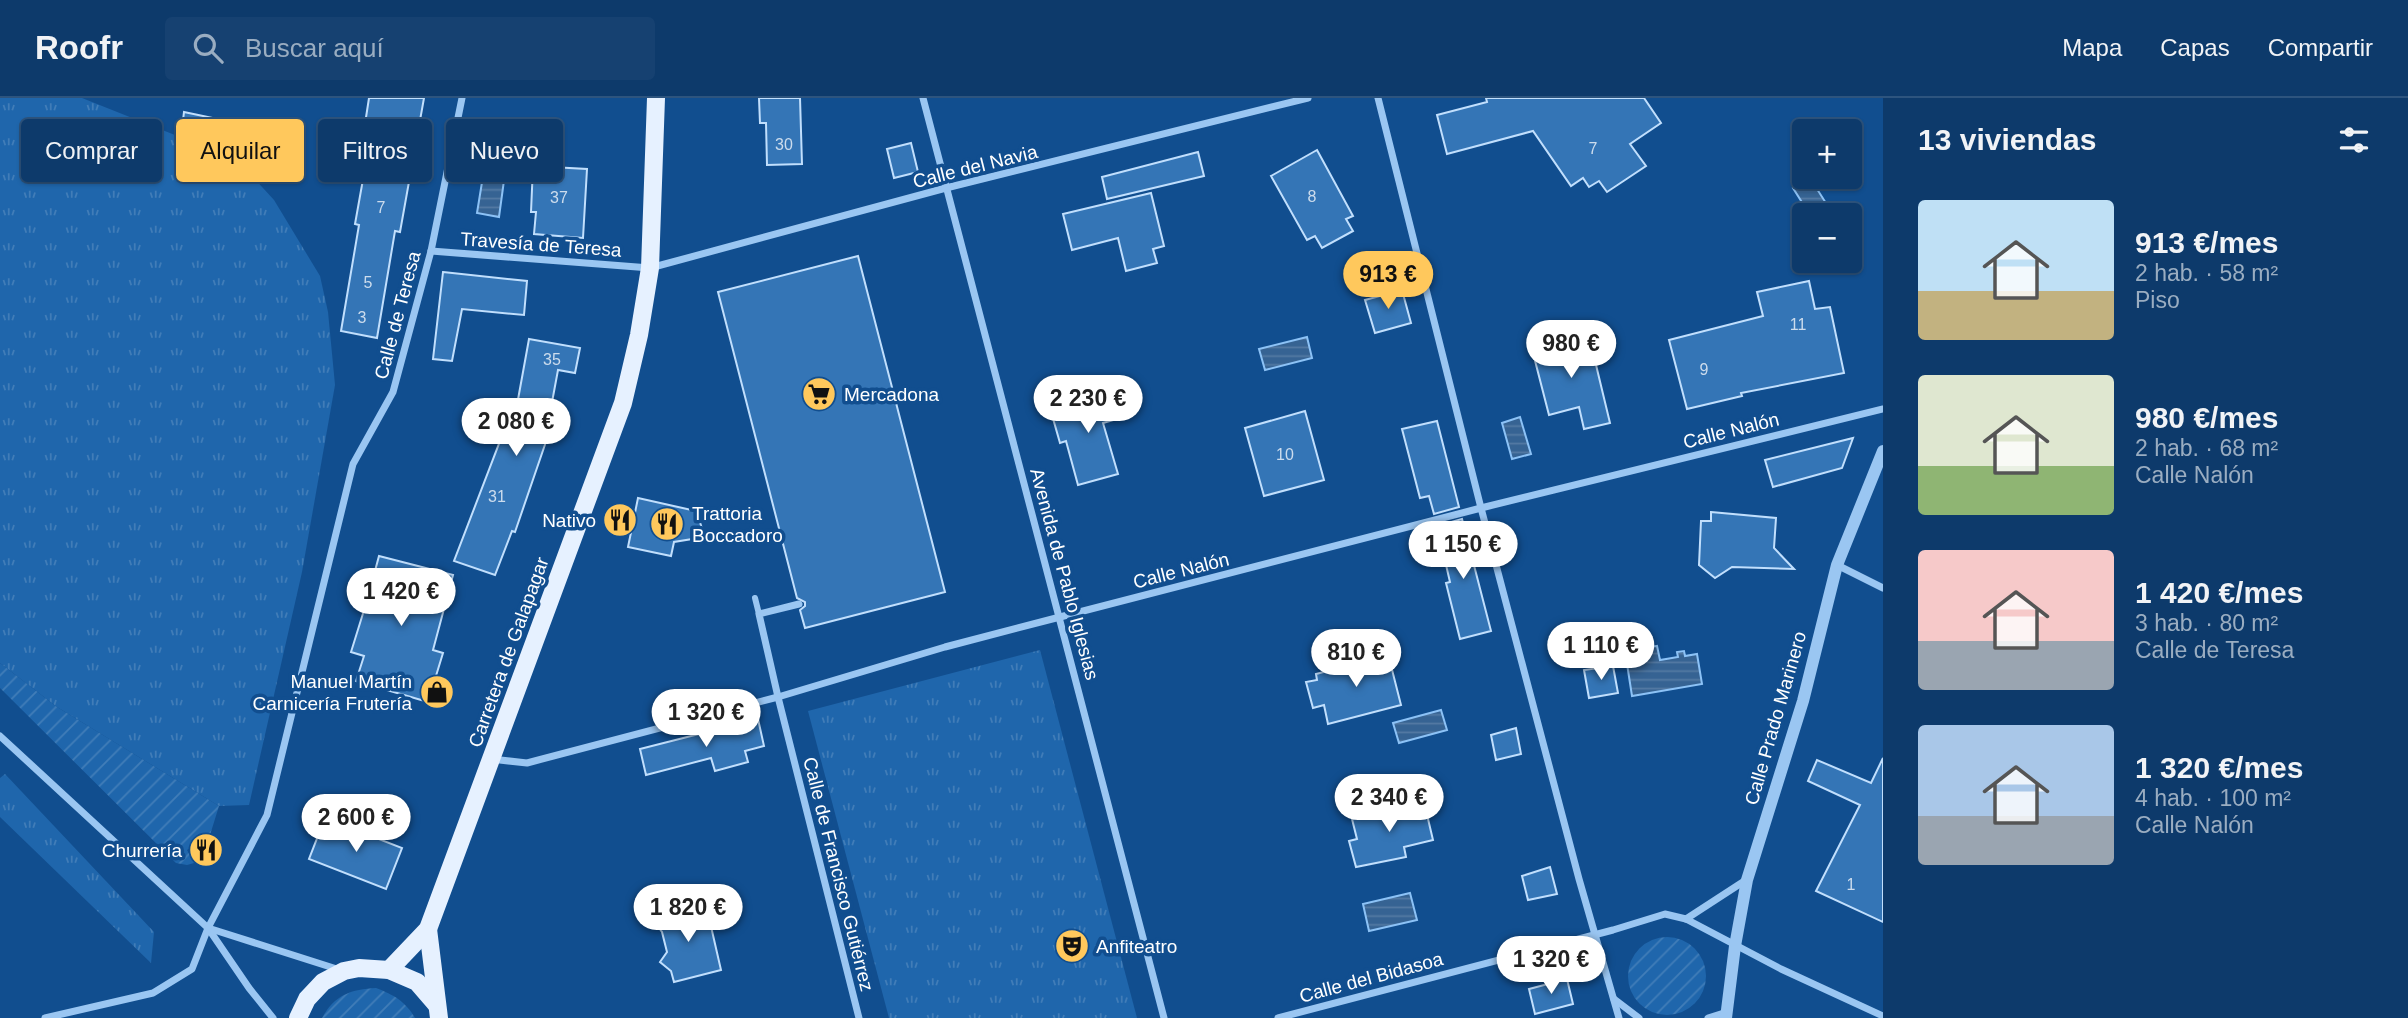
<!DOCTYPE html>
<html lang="es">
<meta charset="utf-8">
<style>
:root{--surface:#0d3a6b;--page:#164171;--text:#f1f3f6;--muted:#9aadc1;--line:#2d547e;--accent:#ffc85c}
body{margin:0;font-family:Arial,sans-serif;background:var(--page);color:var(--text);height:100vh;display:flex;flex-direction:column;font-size:26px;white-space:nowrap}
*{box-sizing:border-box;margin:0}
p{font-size:23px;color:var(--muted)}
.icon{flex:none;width:38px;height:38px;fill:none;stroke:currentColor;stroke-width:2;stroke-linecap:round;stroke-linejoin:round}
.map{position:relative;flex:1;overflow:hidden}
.details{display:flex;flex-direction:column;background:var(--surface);width:525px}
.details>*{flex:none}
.hud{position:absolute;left:21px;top:21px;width:665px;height:63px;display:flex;gap:14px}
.tools{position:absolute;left:1792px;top:21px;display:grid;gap:14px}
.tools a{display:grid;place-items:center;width:70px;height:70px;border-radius:7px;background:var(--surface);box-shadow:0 2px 5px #0004,0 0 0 2px var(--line);font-size:35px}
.price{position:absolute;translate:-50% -60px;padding:0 16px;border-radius:24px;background:#fff;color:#222;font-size:23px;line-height:46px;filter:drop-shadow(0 2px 4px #0008)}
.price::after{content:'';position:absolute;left:50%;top:42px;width:21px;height:16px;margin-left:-10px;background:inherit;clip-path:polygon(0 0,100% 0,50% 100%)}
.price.active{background:var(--accent);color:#111}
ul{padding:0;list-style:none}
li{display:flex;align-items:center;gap:21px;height:175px;padding:0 35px}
li span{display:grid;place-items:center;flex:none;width:196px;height:140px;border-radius:7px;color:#555}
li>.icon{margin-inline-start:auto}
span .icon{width:84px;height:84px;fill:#fffc;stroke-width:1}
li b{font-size:30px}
h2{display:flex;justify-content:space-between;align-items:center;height:84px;padding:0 35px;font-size:30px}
.chip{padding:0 24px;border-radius:7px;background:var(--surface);box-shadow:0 2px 5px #0004,0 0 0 2px var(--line);font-size:24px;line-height:63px}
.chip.active{background:var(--accent);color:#111}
header{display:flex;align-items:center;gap:42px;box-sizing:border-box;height:98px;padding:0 35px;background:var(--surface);border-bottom:2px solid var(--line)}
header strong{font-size:33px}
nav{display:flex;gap:38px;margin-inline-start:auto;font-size:24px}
.search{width:490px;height:63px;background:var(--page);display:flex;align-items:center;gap:18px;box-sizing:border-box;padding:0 24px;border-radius:7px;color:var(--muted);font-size:26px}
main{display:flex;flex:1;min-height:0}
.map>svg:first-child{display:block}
.grass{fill:url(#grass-tufts)}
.garden{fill:url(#garden-furrows)}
.water{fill:url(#water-rules);stroke:#8cc2f6;stroke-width:2}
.building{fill:#3475b6;stroke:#c1dffd;stroke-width:2}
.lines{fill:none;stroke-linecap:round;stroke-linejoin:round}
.pedestrian{stroke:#9ac6f2;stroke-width:6}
.minor{stroke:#9ac6f2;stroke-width:7}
.tertiary{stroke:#9ac6f2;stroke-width:12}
.primary{stroke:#e6f1ff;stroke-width:18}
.labels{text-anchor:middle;stroke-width:7;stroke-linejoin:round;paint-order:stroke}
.number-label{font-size:16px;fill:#ccdced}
.street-label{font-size:19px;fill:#fff;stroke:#114e8f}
.poi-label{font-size:19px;fill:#fff;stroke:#114e8f;text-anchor:start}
</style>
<header>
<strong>Roofr</strong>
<div class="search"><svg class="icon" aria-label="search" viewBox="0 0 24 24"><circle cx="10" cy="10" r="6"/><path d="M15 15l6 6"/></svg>Buscar aquí</div>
<nav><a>Mapa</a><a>Capas</a><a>Compartir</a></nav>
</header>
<main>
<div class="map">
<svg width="1883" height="920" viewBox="0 0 1883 920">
<defs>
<pattern id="grass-tufts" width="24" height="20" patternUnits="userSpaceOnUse" patternTransform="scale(1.75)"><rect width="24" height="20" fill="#1f66ac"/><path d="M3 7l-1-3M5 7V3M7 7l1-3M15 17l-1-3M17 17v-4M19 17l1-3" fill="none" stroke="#417db8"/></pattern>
<pattern id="garden-furrows" width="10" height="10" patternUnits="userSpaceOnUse" patternTransform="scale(1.75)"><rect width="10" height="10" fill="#1f66ac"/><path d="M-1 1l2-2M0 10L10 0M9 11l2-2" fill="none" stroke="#417db8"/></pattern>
<pattern id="water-rules" width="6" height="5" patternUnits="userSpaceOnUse" patternTransform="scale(1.75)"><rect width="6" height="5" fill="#366393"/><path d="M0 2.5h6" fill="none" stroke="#547aa3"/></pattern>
</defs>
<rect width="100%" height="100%" fill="#114e8f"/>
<g class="grass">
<path d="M 0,0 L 82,0 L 220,55 L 252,78 L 274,102 L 320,178 L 328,214 L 335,287 L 302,474 L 249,707 L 219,708 L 57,609 L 0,565 Z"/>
<path d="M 1040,552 L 1137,920 L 889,920 L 808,613 Z"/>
<path d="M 5,676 L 154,834 L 151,865 L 0,719 L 0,680 Z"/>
</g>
<g class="garden">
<path d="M 0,565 L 57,609 L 219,708 L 210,737 L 187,752 L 194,765 L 187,767 L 176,765 L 0,590 Z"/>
<circle cx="1667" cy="878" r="39"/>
<path d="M 376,890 C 394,897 405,903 415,920 L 322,920 C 334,897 352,891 376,890 Z"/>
</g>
<g class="water">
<path d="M 484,72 L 505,75 L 499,119 L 477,115 Z"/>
<path d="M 1810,80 L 1831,113 L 1823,117 L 1810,117 L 1793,90 Z"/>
<path d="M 1307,239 L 1312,260 L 1265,272 L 1259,251 Z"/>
<path d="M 1520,319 L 1531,356 L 1512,361 L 1502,325 Z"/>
<path d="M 1657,548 L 1660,562 L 1678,559 L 1677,554 L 1684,553 L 1685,558 L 1697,556 L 1702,586 L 1632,598 L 1625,553 Z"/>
<path d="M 1441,612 L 1447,632 L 1399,645 L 1393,625 Z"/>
<path d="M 1410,795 L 1417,822 L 1369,833 L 1363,806 Z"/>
</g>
<g class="building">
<path d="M 369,0 L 424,0 L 400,134 L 395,133 L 377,240 L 341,233 L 359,127 L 355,126 L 367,59 L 360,58 Z"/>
<path d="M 759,0 L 800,0 L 802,66 L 767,67 L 766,25 L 760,25 Z"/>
<path d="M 1486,0 L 1644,0 L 1661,25 L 1630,46 L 1646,68 L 1607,94 L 1599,83 L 1589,89 L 1583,80 L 1571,88 L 1533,33 L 1447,56 L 1437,17 L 1487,4 Z"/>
<path d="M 184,14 L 227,23 L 220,55 L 181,39 Z"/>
<path d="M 911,45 L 918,74 L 894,80 L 887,51 Z"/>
<path d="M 1317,52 L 1353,118 L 1346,121 L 1353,133 L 1322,150 L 1315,138 L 1307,142 L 1271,78 Z"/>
<path d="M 1198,54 L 1204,78 L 1107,101 L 1102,79 Z"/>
<path d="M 533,68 L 587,71 L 583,140 L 534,136 L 536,114 L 531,114 Z"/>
<path d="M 1151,95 L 1164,148 L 1153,151 L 1157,165 L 1126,173 L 1118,140 L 1072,152 L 1063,116 Z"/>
<path d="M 858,158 L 945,494 L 805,530 L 800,512 L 805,508 L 805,504 L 797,500 L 718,194 Z"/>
<path d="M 443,174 L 527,183 L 524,217 L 462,211 L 452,263 L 433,261 Z"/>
<path d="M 1809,183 L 1815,211 L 1830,209 L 1844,275 L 1741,295 L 1742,298 L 1687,311 L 1669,242 L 1763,218 L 1757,194 Z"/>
<path d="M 1402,192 L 1411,225 L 1375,235 L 1365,202 Z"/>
<path d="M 1558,240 L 1564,243 L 1572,241 L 1573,246 L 1590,242 L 1610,325 L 1584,331 L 1579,309 L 1549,317 L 1532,251 L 1541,249 L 1544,243 Z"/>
<path d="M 529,241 L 580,250 L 575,275 L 558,272 L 547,331 L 550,332 L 515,434 L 512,433 L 495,477 L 454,463 L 510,317 L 515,318 Z"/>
<path d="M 1113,293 L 1120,320 L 1103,325 L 1118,376 L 1078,387 L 1066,343 L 1060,345 L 1050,310 Z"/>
<path d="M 1305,313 L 1324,382 L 1264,398 L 1245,330 Z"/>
<path d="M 1437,323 L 1459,409 L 1434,416 L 1429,398 L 1420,400 L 1402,331 Z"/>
<path d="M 1853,340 L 1842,370 L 1773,389 L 1765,362 Z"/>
<path d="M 638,400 L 696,413 L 705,439 L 674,444 L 671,458 L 628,449 Z"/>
<path d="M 1711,414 L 1776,420 L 1774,450 L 1794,471 L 1732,469 L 1715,480 L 1699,467 L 1701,423 L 1711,423 Z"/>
<path d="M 1462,421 L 1491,533 L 1460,541 L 1446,485 L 1450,484 L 1437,428 Z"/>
<path d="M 379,458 L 453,477 L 433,552 L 443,555 L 428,604 L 356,583 L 364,558 L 351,554 L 365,509 L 358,507 L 365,482 L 372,484 Z"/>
<path d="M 1387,552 L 1401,607 L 1328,626 L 1324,607 L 1313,610 L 1306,584 L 1317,582 L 1316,576 L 1358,565 L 1357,561 Z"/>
<path d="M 1613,568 L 1618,595 L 1589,600 L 1584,572 Z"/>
<path d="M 758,621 L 764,648 L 745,653 L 748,664 L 715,673 L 711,660 L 646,677 L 640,651 Z"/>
<path d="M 1516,630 L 1521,656 L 1496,662 L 1491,637 Z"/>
<path d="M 1883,660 L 1883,824 L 1816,793 L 1860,707 L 1808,683 L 1817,662 L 1871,685 Z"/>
<path d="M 1424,704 L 1433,742 L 1404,749 L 1406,759 L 1356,769 L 1349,743 L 1357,741 L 1352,721 Z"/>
<path d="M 325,720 L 402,750 L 386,791 L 309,761 Z"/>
<path d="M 1550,769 L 1557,796 L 1528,802 L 1522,778 Z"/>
<path d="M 690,810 L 691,814 L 707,811 L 721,872 L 674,884 L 671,873 L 660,864 L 667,854 L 662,834 L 650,818 Z"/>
<path d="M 1567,881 L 1573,906 L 1535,916 L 1529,891 Z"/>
</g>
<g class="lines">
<path class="pedestrian" d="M 755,500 L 759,516"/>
<g class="minor">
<path d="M 923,0 L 1164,920"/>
<path d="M 1378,0 L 1481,410 L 1579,781 L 1619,920"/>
<path d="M 431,153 L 650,170 L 946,90 L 1308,0"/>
<path d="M 1837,467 L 1883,490"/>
<path d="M 799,506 L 759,516 L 778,599 L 859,920"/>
<path d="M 0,638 L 208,830 L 249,890 L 273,920"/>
<path d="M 491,661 L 527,665 L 778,599 L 945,549 L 1060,519 L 1481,410 L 1883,311"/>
<path d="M 1686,821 L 1746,782"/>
<path d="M 208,830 L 340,872"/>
<path d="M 1614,901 L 1639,920"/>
<path d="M 45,920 L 153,895 L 192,871 L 208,830 L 267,717 L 353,366 L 393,294 L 431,153 L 462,0"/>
<path d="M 1278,920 L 1613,832 L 1665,816 L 1686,821 L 1781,871 L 1883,918"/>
<path d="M 1708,920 L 1727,914"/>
</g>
<path class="tertiary" d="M 1726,920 L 1735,848 L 1747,782 L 1803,603 L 1837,467 L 1883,353"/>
<g class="primary">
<path d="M 428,831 L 439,920"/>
<path d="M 389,872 L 428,831 L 623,305 L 639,237 L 650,170 L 656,0"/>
<path d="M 298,920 L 307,901 L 323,884 L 344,873 L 359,870 L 389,872 L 417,884 L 436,906"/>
</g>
</g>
<defs>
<g id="supermarket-disc" transform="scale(1.75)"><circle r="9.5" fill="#ffc85c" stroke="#114e8f"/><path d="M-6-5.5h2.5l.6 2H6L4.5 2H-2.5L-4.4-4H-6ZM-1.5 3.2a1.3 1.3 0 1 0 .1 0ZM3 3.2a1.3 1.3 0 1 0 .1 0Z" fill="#111"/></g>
<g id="restaurant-disc" transform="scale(1.75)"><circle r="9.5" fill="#ffc85c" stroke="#114e8f"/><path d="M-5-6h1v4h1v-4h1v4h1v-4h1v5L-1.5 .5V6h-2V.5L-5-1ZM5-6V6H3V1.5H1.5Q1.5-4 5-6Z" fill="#111"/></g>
<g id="shop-disc" transform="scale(1.75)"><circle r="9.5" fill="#ffc85c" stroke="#114e8f"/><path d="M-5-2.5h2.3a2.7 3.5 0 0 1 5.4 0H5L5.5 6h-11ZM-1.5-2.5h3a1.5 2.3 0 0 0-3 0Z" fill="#111"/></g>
<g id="theatre-disc" transform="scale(1.75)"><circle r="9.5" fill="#ffc85c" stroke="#114e8f"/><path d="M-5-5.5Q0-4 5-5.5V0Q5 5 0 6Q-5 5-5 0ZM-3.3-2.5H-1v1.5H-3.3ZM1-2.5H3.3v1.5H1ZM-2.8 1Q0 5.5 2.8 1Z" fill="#111"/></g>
</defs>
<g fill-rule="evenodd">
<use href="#supermarket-disc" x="819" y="296"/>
<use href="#restaurant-disc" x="620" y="422"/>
<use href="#restaurant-disc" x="667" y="426"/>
<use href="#shop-disc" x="437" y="594"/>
<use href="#restaurant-disc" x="206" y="752"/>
<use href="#theatre-disc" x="1072" y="848"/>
</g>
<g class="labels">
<g class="number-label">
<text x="784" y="52">30</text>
<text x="1593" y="56">7</text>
<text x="1312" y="104">8</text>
<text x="559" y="105">37</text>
<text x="381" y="115">7</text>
<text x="368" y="190">5</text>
<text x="362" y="225">3</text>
<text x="1798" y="232">11</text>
<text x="552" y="267">35</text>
<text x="1704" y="277">9</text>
<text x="1285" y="362">10</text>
<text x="497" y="404">31</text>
<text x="1851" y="792">1</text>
</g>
<g class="street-label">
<text transform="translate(975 68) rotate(-14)" y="7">Calle del Navia</text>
<text transform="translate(541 146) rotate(4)" y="7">Travesía de Teresa</text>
<text transform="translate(397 217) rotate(-75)" y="7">Calle de Teresa</text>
<text transform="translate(1731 332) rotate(-14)" y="7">Calle Nalón</text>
<text transform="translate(1181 472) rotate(-14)" y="7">Calle Nalón</text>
<text transform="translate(1065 476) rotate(75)" y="7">Avenida de Pablo Iglesias</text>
<text transform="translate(508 554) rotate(-70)" y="7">Carretera de Galapagar</text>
<text transform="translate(1775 620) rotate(-74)" y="7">Calle Prado Marinero</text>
<text transform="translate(839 776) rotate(76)" y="7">Calle de Francisco Gutiérrez</text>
<text transform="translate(1371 879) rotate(-15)" y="7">Calle del Bidasoa</text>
</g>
<g class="poi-label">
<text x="844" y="303">Mercadona</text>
<text x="692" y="422">Trattoria<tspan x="692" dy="22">Boccadoro</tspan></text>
<text x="596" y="429" text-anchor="end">Nativo</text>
<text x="412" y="590" text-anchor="end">Manuel Martín<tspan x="412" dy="22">Carnicería Frutería</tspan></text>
<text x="182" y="759" text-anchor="end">Churrería</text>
<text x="1096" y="855">Anfiteatro</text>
</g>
</g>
</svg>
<div class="tools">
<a>+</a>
<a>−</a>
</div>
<b class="price active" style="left:1388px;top:213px">913 €</b>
<b class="price" style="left:1571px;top:282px">980 €</b>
<b class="price" style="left:1088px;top:337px">2 230 €</b>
<b class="price" style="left:516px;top:360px">2 080 €</b>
<b class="price" style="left:1463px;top:483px">1 150 €</b>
<b class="price" style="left:401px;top:530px">1 420 €</b>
<b class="price" style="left:1601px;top:584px">1 110 €</b>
<b class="price" style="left:1356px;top:591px">810 €</b>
<b class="price" style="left:706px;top:651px">1 320 €</b>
<b class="price" style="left:1389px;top:736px">2 340 €</b>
<b class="price" style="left:356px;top:756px">2 600 €</b>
<b class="price" style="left:688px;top:846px">1 820 €</b>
<b class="price" style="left:1551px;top:898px">1 320 €</b>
<div class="hud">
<a class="chip">Comprar</a>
<a class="chip active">Alquilar</a>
<a class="chip">Filtros</a>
<a class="chip">Nuevo</a>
</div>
</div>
<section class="details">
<h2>13 viviendas<svg class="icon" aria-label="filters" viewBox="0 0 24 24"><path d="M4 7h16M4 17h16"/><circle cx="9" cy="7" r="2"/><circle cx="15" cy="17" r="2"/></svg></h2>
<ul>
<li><span style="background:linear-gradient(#bfe0f5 65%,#c2b280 0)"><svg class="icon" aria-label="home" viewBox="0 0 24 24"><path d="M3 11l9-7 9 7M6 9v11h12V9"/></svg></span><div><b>913 €/mes</b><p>2 hab. · 58 m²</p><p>Piso</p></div></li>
<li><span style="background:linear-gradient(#dfe7d0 65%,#8fb573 0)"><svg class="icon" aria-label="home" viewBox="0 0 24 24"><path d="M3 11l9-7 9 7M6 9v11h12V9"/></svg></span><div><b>980 €/mes</b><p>2 hab. · 68 m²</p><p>Calle Nalón</p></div></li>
<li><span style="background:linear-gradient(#f6c9c9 65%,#9aa5b1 0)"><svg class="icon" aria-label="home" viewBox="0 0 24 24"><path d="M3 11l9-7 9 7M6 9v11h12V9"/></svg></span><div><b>1 420 €/mes</b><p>3 hab. · 80 m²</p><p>Calle de Teresa</p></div></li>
<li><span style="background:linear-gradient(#a9c7e8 65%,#9aa5b1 0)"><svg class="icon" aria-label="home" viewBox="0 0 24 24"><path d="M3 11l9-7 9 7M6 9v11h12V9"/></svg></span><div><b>1 320 €/mes</b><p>4 hab. · 100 m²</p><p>Calle Nalón</p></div></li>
</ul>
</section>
</main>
